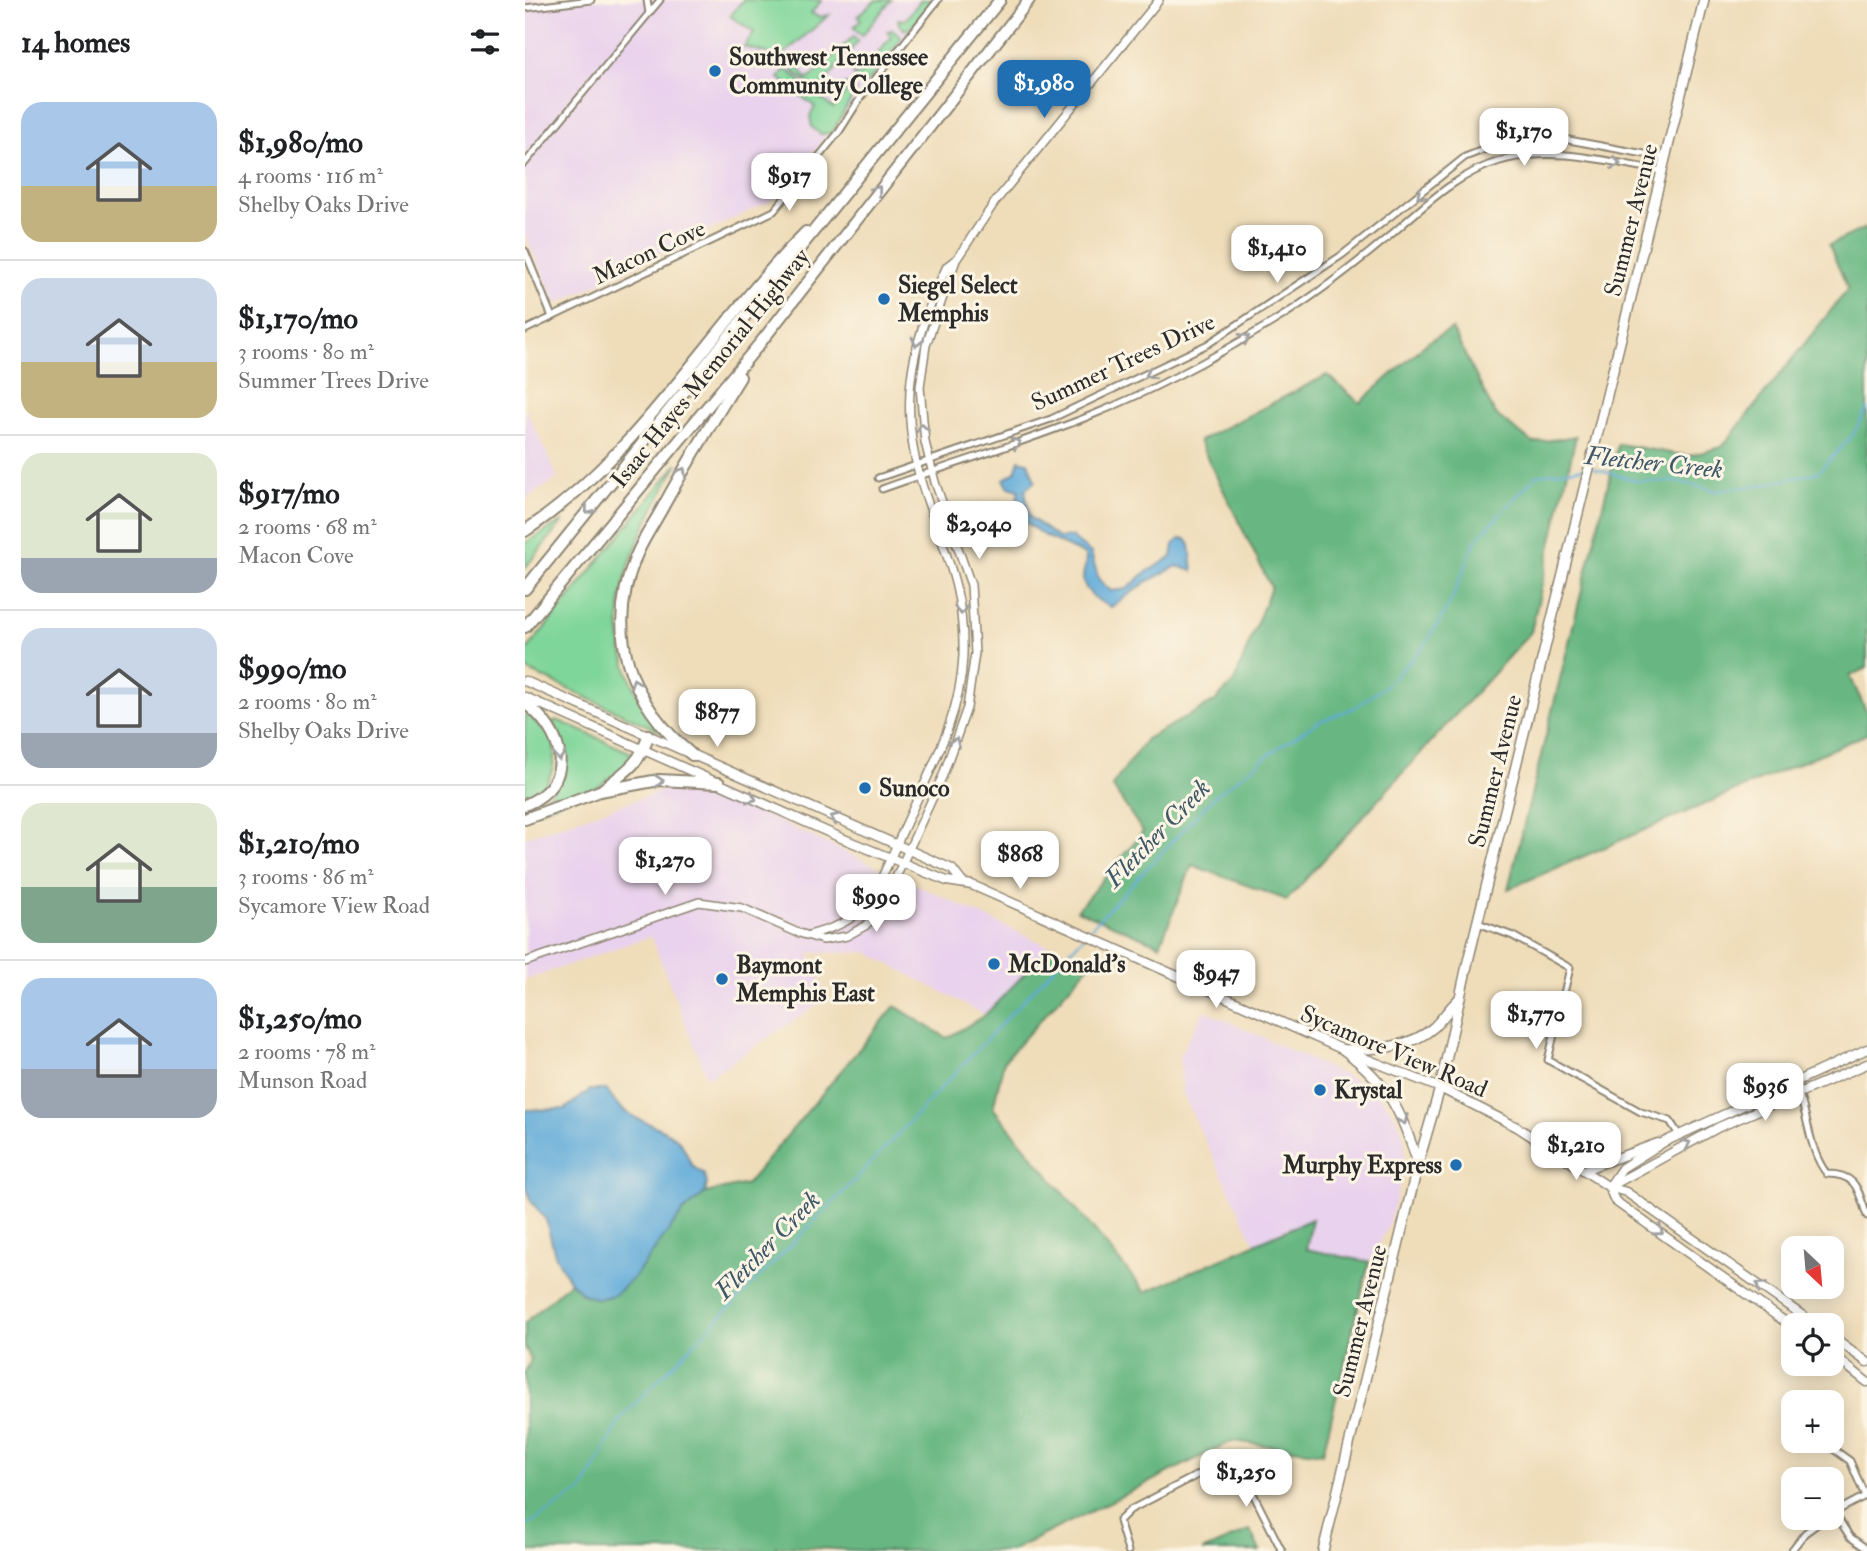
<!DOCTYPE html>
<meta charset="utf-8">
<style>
:root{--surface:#fff;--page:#f2f2f2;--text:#202124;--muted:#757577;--line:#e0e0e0;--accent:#1f6fb2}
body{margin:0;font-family:"IM FELL Double Pica",serif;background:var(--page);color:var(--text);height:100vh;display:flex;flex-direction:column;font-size:26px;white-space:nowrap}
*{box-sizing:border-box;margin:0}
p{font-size:23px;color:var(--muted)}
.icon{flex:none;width:38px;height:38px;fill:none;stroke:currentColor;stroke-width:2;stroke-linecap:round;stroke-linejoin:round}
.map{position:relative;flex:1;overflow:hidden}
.sheet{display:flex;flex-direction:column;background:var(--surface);width:525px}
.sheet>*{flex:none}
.needle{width:46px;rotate:154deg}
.tools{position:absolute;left:1256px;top:1236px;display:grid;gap:14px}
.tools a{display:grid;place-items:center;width:63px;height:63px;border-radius:14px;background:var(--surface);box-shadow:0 4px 18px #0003;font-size:35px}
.price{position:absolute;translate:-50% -60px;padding:0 16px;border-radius:14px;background:#fff;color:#222;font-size:23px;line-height:46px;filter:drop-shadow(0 2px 4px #0008)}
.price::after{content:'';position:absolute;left:50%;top:42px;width:21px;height:16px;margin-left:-10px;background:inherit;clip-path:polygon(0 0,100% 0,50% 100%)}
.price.on{background:var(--accent);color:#fff}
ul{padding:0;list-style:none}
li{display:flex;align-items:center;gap:21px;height:175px;padding:0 21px}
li+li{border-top:2px solid var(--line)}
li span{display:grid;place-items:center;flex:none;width:196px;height:140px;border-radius:21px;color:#555}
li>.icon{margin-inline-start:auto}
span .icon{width:84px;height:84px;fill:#fffc;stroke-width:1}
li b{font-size:30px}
h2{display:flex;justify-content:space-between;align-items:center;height:84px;padding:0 21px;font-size:30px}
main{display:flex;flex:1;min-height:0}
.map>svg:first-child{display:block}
.built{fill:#e9d2ed}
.green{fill:#7fd69a;stroke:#558062;stroke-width:2}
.forest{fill:#67b782;stroke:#497156;stroke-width:2}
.water{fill:#61abd9;stroke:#466b82;stroke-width:2}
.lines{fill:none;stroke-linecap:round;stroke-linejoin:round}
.stream{stroke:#61abd9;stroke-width:2}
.minor-casing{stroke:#8d8472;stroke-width:9}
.tertiary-casing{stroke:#8d8472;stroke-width:10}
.secondary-casing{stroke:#8d8472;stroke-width:11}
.primary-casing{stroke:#8d8472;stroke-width:12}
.motorway-casing{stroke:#8d8472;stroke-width:14}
.minor{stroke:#fff;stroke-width:5}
.tertiary{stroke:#fff;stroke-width:7}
.secondary{stroke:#fff;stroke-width:8}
.primary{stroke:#fff;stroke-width:9}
.motorway{stroke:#fff;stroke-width:10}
.oneway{stroke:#a0a0a0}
.poi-dot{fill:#1f6fb2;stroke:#fcf5e5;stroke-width:2.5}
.labels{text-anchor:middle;stroke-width:6;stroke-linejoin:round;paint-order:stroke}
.poi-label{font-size:24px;font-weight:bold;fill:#2b2b2b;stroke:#fcf5e5;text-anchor:start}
.street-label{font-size:24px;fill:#2b2b2b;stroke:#fcf5e5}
.water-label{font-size:26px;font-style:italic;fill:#3e5868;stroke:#fcf5e5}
</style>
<main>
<section class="sheet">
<h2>14 homes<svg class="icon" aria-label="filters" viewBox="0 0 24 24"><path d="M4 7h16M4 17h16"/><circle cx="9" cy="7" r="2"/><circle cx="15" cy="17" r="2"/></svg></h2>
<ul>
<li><span style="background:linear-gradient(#a9c7e8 60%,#c2b280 0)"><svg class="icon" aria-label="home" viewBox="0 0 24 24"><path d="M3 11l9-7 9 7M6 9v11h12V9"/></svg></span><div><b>$1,980/mo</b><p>4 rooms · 116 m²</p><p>Shelby Oaks Drive</p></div></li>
<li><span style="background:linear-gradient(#c9d6e8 60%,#c2b280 0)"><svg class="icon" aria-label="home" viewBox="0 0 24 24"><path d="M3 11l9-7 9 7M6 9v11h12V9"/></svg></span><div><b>$1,170/mo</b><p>3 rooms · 80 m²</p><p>Summer Trees Drive</p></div></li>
<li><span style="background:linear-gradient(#dfe7d0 75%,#9aa5b1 0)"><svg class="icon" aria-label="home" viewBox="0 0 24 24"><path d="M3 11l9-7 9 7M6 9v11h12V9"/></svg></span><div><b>$917/mo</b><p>2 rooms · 68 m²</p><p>Macon Cove</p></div></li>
<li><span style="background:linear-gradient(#c9d6e8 75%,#9aa5b1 0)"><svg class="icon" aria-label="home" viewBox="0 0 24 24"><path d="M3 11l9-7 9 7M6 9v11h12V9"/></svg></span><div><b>$990/mo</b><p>2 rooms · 80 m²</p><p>Shelby Oaks Drive</p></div></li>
<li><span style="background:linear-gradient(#dfe7d0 60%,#7fa58c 0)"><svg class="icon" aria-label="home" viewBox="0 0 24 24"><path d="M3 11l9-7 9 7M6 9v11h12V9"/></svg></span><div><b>$1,210/mo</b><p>3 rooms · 86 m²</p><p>Sycamore View Road</p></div></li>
<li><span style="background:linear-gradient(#a9c7e8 65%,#9aa5b1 0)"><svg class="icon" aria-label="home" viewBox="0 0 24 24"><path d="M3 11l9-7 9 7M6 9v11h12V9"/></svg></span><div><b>$1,250/mo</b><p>2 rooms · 78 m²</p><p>Munson Road</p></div></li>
</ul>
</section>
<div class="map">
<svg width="1342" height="1551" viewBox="0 0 1342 1551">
<rect width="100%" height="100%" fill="#fcf5e5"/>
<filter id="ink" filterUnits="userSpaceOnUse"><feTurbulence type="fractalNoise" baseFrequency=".0143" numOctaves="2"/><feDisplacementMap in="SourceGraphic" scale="14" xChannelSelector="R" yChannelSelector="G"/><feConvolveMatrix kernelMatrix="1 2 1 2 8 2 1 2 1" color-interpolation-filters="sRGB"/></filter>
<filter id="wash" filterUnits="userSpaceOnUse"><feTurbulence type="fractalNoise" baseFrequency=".00686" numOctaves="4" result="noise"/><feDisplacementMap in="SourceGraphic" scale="28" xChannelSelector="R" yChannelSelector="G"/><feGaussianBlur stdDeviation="1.57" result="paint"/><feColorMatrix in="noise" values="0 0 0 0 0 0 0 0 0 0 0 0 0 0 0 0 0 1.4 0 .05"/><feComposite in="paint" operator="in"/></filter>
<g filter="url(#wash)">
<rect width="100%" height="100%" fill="#efddba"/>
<g class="built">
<path d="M 0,0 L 412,0 L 273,172 L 245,201 L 31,304 L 0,234 Z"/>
<path d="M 0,407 L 33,478 L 0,499 Z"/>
<path d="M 146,788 L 191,792 L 525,947 L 460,1015 L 342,952 L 283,953 L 303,998 L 182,1078 L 126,936 L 0,980 L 0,837 Z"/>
<path d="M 679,1010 L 844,1087 L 860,1102 L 874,1122 L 880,1143 L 879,1171 L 862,1229 L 844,1262 L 781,1249 L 787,1220 L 730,1244 L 658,1094 L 654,1056 Z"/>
</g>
<g class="green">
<path d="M 218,0 L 297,0 L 286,13 L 294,17 L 304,15 L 259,54 L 266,62 L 262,66 L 248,55 L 219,47 L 229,32 L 205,16 Z"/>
<path d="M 351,0 L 366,0 L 337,36 L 329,27 L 336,20 L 333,16 Z"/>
<path d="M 396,0 L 408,0 L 387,27 L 380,30 L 374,24 L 373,19 L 380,20 Z"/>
<path d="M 368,30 L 376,36 L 375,41 L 343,82 L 336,84 L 328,74 L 335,75 L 366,37 L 362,31 Z"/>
<path d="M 329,36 L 333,41 L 293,91 L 268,71 L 273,66 L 282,79 L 285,78 Z"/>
<path d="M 261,69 L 308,108 L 322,91 L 319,85 L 323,84 L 331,91 L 307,133 L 295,134 L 287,127 L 285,116 L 290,107 L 254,78 Z"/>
<path d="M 153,463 C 99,562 63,628 134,731 L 0,669 L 0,652 Z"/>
<path d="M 38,521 L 0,568 L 0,543 Z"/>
<path d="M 0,712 L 29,740 C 31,770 26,786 0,801 Z"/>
<path d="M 32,720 L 109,754 L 110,759 L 73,787 L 0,816 L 0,811 C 39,793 49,759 28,722 Z"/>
</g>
<g class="forest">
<path d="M 1342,227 L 1342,668 L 1325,676 L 1342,713 L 1342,734 L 983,889 L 1093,444 L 1163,456 L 1197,447 L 1323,289 L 1304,245 Z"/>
<path d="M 927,329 L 970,414 L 1008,443 L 1051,436 L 1006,632 L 762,900 L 667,865 L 635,945 L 552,910 L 618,832 L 587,786 L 621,739 L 689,702 L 709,682 L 746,587 L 674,441 L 802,375 L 835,403 L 903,342 Z"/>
<path d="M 525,947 L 565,964 L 479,1061 L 468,1108 L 620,1292 L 787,1219 L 781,1249 L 844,1262 L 798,1453 L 707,1441 L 486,1551 L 346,1551 L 251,1546 L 251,1551 L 0,1551 L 0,1373 L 6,1360 L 0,1347 L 0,1323 L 45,1282 L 58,1294 L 110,1276 L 157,1213 L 180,1193 L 222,1184 L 370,1006 L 422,1038 L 460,1015 Z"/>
<path d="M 725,1530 L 735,1551 L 677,1551 Z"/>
</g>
<g class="water">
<path d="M 494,460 L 503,462 L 510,481 L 500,490 L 505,517 L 533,538 L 546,537 L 566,553 L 574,580 L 586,591 L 602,589 L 620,573 L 647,557 L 649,544 L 655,539 L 661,539 L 665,545 L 668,571 L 652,566 L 623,581 L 586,607 C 574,602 559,592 558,578 C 558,569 563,564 560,555 L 518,535 L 489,514 L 494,490 L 483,487 L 479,479 L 490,472 Z"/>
<path d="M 65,1090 L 81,1090 C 86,1095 90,1103 95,1107 C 111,1123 136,1124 152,1139 C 165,1151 160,1165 178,1173 L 182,1183 L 180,1193 L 157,1213 L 110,1276 L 89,1295 L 73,1299 L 58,1294 L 45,1282 L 30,1255 L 21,1220 L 6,1201 L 0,1183 L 0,1110 L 40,1109 Z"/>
</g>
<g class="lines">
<g class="stream">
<path d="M 1068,468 L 1113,481 L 1154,482 L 1192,491 L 1242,484 L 1293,472 L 1327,436 L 1342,409"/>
<path d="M 562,932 L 691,795 L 754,747 L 793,722 L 829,708 L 863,684 L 901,644 L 927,599 L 951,540 L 1012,475 L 1059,468"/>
<path d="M 0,1526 L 58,1490 L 96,1418 L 325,1185 L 559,936"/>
</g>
</g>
</g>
<g filter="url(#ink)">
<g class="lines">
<g class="minor-casing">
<g id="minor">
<path d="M 122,0 L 124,13"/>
<path d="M 0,8 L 66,0"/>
<path d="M 0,163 L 135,0"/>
<path d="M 0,251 L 27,317"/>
<path d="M 0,330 L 249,211 L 314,132 L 336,97 L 413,0"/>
<path d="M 353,478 L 526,419 L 683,344 L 817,255 L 940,157 L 981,141 L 1033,138 L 1141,158"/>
<path d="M 357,489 C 427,464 498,443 567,415 C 629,390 690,357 746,323 C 786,299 826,268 862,238 C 896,209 930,174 975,161 C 1028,145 1084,162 1137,171"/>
<path d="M 953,923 L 988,936 L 1045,968 L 1023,1060 L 1116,1112 L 1145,1121 L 1154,1135"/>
<path d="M 1269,1082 C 1284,1110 1282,1149 1302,1174 C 1333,1174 1333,1191 1342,1216"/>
<path d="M 1296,1440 L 1325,1461 L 1340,1496"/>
<path d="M 1309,1512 L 1325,1537 L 1342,1549"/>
<path d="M 1308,1513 L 1342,1495"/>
<path d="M 603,1551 L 594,1521 L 605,1510 L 709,1456 L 757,1551"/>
<path d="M 1266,1551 L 1280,1533 L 1302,1517"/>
</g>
</g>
<g class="tertiary-casing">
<g id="tertiary">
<path d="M 284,935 C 313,927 332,920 349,894 C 364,863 377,832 391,802 C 413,755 436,709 438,656 C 440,593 421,554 401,497 C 371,411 384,346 422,266 L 430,260"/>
<path d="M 0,962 L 174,902 L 217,908 L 271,932 L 298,940 L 322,936 L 340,926 L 357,908 L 418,775 L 442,708 L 450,653 L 446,585 L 410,482 L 400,442 L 395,387 L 401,345 L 431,260 L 470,202 L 634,0"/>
</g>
</g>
<g class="secondary-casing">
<g id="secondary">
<path d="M 0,681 L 427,869 L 437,882"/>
<path d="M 0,697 L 314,837 L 422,881 L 447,885 L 819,1050 L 915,1088 L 992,1127 L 1084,1187 L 1101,1192 L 1291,1325"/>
<path d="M 1059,1170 L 1133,1143"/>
<path d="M 1084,1187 L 1097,1168 L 1139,1142 L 1342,1049"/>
<path d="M 1084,1187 L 1194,1127 L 1342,1064"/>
<path d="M 1084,1187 L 1090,1201 L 1269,1328"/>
<path d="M 1307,1336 L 1342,1362"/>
<path d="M 1307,1354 L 1342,1382"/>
</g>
</g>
<g class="primary-casing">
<g id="primary">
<path d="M 819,1050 C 865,1085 875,1110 893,1163"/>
<path d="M 819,1050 C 849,1049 885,1049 909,1027 C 918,1018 925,1007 935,998"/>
<path d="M 798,1551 L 893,1164 L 915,1088 L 943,961 L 1179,0"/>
</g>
</g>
<g class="motorway-casing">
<g id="motorway">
<path d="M 0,531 C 116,454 184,329 281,232"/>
<path d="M 0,589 L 475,0"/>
<path d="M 0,627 L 236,342 L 504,0"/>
<path d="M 0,703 C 39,732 53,782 0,805"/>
<path d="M 167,755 C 105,703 79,634 111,556 C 118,539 130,522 139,505 C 163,461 189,419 215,377"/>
<path d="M 78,789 C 98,774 118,761 123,735"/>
<path d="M 0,819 L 75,791 L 134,780 L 194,783"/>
</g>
</g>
<use href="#minor" class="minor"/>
<use href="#tertiary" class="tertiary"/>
<use href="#secondary" class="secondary"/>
<use href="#primary" class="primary"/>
<use href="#motorway" class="motorway"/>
</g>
<defs><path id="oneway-chevron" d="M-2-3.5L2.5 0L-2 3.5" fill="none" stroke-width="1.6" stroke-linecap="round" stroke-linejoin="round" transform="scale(1.75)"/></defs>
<g class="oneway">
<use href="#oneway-chevron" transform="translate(1091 163) rotate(10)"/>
<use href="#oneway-chevron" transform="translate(352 190) rotate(-52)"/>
<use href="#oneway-chevron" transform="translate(896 195) rotate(141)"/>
<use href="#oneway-chevron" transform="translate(720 338) rotate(-29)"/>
<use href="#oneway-chevron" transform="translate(392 342) rotate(104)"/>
<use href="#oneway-chevron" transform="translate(625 374) rotate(154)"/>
<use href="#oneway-chevron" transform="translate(397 428) rotate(-98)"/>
<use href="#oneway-chevron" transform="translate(491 443) rotate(-19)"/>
<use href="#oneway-chevron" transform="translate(157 472) rotate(-60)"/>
<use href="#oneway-chevron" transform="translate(64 510) rotate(129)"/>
<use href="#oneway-chevron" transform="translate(436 610) rotate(87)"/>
<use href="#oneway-chevron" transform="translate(110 683) rotate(-109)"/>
<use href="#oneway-chevron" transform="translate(430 742) rotate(-69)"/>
<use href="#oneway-chevron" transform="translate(34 756) rotate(87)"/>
<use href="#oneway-chevron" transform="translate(134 781) rotate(-4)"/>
<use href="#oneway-chevron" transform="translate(227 798) rotate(24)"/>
<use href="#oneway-chevron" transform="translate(310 818) rotate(-156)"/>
<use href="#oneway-chevron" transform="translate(878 1120) rotate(67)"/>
<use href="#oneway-chevron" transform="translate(1161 1144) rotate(-27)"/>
<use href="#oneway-chevron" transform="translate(1134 1231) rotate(35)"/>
<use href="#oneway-chevron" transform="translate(1235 1286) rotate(-145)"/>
</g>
</g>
<g class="poi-dot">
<circle cx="190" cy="71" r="7"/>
<circle cx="359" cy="299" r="7"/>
<circle cx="340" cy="788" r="7"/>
<circle cx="469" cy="964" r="7"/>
<circle cx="197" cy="979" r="7"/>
<circle cx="795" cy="1090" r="7"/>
<circle cx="931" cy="1165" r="7"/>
</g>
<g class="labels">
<g class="poi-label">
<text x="204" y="65">Southwest Tennessee<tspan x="204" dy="28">Community College</tspan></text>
<text x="373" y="293">Siegel Select<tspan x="373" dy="28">Memphis</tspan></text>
<text x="354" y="796">Sunoco</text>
<text x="483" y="972">McDonald's</text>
<text x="211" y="973">Baymont<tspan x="211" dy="28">Memphis East</tspan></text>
<text x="809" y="1098">Krystal</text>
<text x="917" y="1173" text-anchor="end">Murphy Express</text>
</g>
<g class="street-label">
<text transform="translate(1106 220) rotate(-76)" y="8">Summer Avenue</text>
<text transform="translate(124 252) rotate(-25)" y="8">Macon Cove</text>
<text transform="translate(598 362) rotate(-25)" y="8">Summer Trees Drive</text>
<text transform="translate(185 368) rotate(-51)" y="8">Isaac Hayes Memorial Highway</text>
<text transform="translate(970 771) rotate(-76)" y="8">Summer Avenue</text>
<text transform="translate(869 1051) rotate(23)" y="8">Sycamore View Road</text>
<text transform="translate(835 1321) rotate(-76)" y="8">Summer Avenue</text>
</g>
<g class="water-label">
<text transform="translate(1129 462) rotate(6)" y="9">Fletcher Creek</text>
<text transform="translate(632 833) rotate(-46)" y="9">Fletcher Creek</text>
<text transform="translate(242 1245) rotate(-46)" y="9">Fletcher Creek</text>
</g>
</g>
</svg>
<div class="tools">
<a><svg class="needle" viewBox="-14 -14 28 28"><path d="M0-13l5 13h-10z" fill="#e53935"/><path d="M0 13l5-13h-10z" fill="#757577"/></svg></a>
<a><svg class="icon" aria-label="locate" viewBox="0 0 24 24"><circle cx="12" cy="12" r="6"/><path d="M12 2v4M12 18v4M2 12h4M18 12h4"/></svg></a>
<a>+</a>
<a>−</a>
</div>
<b class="price on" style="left:519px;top:120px">$1,980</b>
<b class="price" style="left:999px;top:168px">$1,170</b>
<b class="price" style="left:264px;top:213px">$917</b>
<b class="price" style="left:752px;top:285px">$1,410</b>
<b class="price" style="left:454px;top:561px">$2,040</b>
<b class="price" style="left:192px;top:749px">$877</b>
<b class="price" style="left:495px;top:891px">$868</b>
<b class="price" style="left:140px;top:897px">$1,270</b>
<b class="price" style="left:351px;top:934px">$990</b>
<b class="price" style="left:691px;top:1010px">$947</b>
<b class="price" style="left:1011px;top:1051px">$1,770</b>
<b class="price" style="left:1240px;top:1123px">$936</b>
<b class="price" style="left:1051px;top:1182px">$1,210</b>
<b class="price" style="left:721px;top:1509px">$1,250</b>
</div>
</main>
